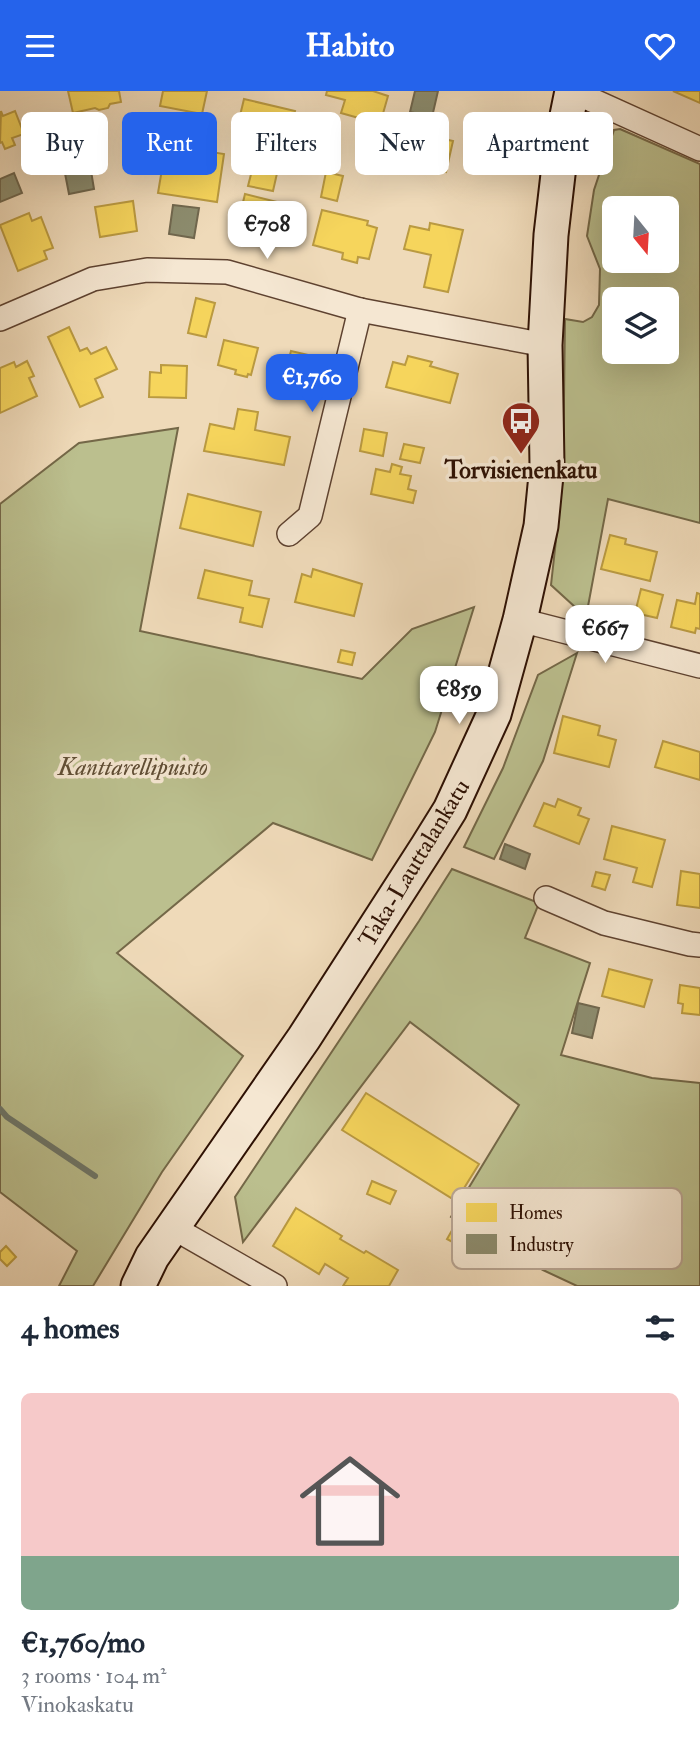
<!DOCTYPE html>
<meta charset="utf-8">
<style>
:root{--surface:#fff;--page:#f6f6f7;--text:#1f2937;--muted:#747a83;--line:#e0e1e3;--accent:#2563eb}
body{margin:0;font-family:"IM FELL Double Pica",serif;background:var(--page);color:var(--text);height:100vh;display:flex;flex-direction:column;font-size:26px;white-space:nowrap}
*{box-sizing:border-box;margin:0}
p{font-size:23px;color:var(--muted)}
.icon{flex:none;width:38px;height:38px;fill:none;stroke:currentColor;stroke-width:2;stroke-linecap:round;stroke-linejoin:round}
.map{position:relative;height:1195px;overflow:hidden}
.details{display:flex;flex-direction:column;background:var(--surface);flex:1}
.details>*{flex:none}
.guide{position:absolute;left:21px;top:21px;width:658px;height:63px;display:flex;gap:14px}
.needle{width:46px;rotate:162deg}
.buttons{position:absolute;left:602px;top:105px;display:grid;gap:14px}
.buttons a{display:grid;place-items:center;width:77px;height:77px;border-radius:10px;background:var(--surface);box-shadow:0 7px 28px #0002;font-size:35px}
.price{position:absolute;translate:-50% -60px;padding:0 16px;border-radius:14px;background:#fff;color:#222;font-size:23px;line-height:46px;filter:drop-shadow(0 2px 4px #0008)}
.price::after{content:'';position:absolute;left:50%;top:42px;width:21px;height:16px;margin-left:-10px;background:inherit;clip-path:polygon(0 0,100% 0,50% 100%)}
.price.on{background:var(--accent);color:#fff}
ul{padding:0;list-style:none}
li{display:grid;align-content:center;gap:14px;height:371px;padding:0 21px}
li+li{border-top:2px solid var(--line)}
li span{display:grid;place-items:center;height:217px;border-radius:10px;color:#555}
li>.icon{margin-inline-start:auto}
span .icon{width:126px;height:126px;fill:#fffc;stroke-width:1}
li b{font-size:30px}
h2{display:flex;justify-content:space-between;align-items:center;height:84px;padding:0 21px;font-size:30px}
.chip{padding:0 24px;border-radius:10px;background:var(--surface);box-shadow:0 7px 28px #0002;font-size:24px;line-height:63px}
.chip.on{background:var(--accent);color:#fff}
header{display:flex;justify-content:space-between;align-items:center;height:91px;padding:0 21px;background:var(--accent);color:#fff;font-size:32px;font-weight:800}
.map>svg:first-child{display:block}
.green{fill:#bbbf8e;stroke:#746848;stroke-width:2;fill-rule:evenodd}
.homes{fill:#f6d55c;stroke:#ba9a41;stroke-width:2}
.industry{fill:#8c8c6e;stroke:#70674e;stroke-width:2}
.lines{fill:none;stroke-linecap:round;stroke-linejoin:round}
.stream{stroke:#6e776a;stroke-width:6}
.street-casing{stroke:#5e4230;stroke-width:26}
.secondary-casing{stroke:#2d1003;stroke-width:37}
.street{stroke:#f5e7d2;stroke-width:23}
.secondary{stroke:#f5e7d2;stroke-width:33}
.labels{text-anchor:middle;stroke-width:7;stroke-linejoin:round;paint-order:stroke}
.poi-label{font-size:24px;font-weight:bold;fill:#2d1003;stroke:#f5e7d2}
.park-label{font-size:24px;font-style:italic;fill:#5f4d34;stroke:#f5e7d2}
.street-label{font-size:24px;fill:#2d1003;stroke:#f5e7d2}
.key{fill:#f5e7d2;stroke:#b9a694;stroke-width:2}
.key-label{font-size:19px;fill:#2d1003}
</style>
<header><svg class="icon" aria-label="menu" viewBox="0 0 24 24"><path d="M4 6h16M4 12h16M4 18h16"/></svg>Habito<svg class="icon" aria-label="heart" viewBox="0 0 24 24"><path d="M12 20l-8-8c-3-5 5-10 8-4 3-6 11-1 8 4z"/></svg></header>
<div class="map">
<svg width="700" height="1195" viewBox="0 0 700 1195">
<rect width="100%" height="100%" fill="#efdab9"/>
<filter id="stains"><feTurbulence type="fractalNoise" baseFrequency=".00286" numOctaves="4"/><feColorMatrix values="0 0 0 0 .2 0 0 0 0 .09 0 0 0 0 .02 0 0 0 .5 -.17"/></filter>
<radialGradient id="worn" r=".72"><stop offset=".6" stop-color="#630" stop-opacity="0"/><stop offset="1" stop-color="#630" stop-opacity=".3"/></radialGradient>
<g class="green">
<path d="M 620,38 L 700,73 L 700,432 L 608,408 L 586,526 L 551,494 L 563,386 L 565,228 L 583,231 L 592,226 L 599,214 L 600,178 L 587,145 L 594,99 L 614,39 ZM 614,117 L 667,117 L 667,170 L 614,170 ZM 614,208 L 667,208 L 667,261 L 614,261 Z"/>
<path d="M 178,337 L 140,540 L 362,588 L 412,538 L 474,516 L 435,641 L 372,769 L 273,732 L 117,862 L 243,965 L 162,1081 L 93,1195 L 59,1195 L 77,1160 L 0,1101 L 0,413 L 79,352 Z"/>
<path d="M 577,562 L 543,670 L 494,768 L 464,756 L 503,677 L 538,584 Z"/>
<path d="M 452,778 L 539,812 L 525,847 L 590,872 L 561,964 L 652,987 L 700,992 L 700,1195 L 577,1195 L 543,1179 L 451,1126 L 519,1014 L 410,931 L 243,1151 L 235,1106 L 419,830 Z"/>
</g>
<g class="homes">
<path d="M 68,0 L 119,0 L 121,11 L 110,13 L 108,17 L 99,19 L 95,17 L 73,22 Z"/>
<path d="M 163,0 L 207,0 L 202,23 L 160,15 Z"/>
<path d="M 327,0 L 373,0 L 388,5 L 380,33 L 341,22 L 345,9 L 326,4 Z"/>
<path d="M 673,0 L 700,0 L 700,12 Z"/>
<path d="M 244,8 L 295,20 L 288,49 L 237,37 Z"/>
<path d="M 1,20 L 3,25 L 15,20 L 24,43 L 12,47 L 15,54 L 5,58 L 2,51 L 0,52 Z"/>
<path d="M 315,36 L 331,41 L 326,58 L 310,54 Z"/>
<path d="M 405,39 L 453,50 L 446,81 L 397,70 Z"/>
<path d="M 166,54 L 224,63 L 217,111 L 158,102 Z"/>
<path d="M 256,64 L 280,69 L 273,100 L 248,95 Z"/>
<path d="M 326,81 L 343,85 L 337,110 L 321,106 Z"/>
<path d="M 245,103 L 297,116 L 289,148 L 237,136 Z"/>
<path d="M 133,110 L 137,140 L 100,146 L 95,116 Z"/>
<path d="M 322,119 L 368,130 L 367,134 L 377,137 L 369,168 L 358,166 L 357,172 L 342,168 L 343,162 L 313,154 Z"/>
<path d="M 29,122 L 32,130 L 41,126 L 53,157 L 44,160 L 47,168 L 18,180 L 0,134 Z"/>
<path d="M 430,132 L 463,139 L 448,201 L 424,196 L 431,164 L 404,158 L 410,135 L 429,139 Z"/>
<path d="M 196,207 L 215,212 L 206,246 L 188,242 Z"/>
<path d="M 69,236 L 80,260 L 87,257 L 91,263 L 106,256 L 117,278 L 95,288 L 103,306 L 80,316 L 48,246 Z"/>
<path d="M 224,249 L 258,257 L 251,284 L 248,283 L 247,286 L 235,283 L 236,279 L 218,274 Z"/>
<path d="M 291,260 L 321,267 L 315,293 L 284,286 Z"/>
<path d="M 408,265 L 432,271 L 430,275 L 458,283 L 450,312 L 386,296 L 393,271 L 405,274 Z"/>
<path d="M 27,270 L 34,285 L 29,287 L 37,305 L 0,322 L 0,277 L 14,271 L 16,276 Z"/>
<path d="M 161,274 L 187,275 L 186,307 L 149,306 L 150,281 L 161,282 Z"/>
<path d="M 238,318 L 258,321 L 255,339 L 290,346 L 284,374 L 204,360 L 210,333 L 234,338 Z"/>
<path d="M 364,338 L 387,342 L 383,365 L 360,360 Z"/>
<path d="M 404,353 L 424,357 L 420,372 L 400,368 Z"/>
<path d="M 392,373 L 402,376 L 400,383 L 411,385 L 408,398 L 416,400 L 413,412 L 371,403 L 376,378 L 390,381 Z"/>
<path d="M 188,403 L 261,421 L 253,455 L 180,437 Z"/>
<path d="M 610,444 L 626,448 L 625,453 L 657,461 L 650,490 L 601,478 Z"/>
<path d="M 313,478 L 362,493 L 354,525 L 295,511 L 302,483 L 311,486 Z"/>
<path d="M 205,479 L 252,490 L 249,504 L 269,508 L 262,536 L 240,531 L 243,517 L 198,507 Z"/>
<path d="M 641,498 L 663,504 L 657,527 L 635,522 Z"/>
<path d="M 697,502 L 700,503 L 700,538 L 696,537 L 695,542 L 671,536 L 677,509 L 695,513 Z"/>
<path d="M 341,559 L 355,562 L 352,574 L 338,571 Z"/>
<path d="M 563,625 L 600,635 L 598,644 L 616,649 L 609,676 L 554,662 Z"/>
<path d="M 663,650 L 700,661 L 700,689 L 655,676 Z"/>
<path d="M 558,708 L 581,717 L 578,724 L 589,728 L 579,753 L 534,735 L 544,712 L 555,716 Z"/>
<path d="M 612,735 L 665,749 L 652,796 L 633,791 L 637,777 L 604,768 Z"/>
<path d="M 681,780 L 700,783 L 700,817 L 677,814 Z"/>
<path d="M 596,781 L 610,784 L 605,799 L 592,795 Z"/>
<path d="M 609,878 L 652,889 L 644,916 L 602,905 Z"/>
<path d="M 680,894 L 700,897 L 700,924 L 682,922 L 683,913 L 678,912 Z"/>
<path d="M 366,1002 L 479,1073 L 456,1110 L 342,1039 Z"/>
<path d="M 372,1090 L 396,1100 L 390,1113 L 367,1103 Z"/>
<path d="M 296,1117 L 342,1145 L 340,1148 L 364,1162 L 366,1160 L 398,1179 L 389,1195 L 343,1195 L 348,1187 L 325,1173 L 319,1183 L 273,1155 Z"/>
<path d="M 455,1134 L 475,1145 L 467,1159 L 447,1148 Z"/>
<path d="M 6,1155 L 16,1166 L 7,1175 L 0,1168 L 0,1161 Z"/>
</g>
<g class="industry">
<path d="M 415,0 L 438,0 L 432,26 L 410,21 Z"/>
<path d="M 89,68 L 94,98 L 69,103 L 63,72 Z"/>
<path d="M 14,82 L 22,102 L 0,111 L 0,88 Z"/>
<path d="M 173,114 L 199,117 L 194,147 L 169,143 Z"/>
<path d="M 505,753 L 530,763 L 525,778 L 500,768 Z"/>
<path d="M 578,912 L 599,917 L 592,947 L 572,942 Z"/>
</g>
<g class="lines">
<path class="stream" d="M 0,1018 L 7,1026 L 95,1085"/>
<g class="street-casing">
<g id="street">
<path d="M 572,0 L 700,58"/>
<path d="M 0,228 L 93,188 L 147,179 L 227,181 L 360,219 L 545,254"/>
<path d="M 289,443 L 310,425 L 360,219"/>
<path d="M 520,529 L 700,575"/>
<path d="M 546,807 L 604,832 L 690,853 L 700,854"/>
<path d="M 172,1136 L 275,1195"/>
</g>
</g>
<g class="secondary-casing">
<path id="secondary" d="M 138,1195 L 152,1166 L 304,947 L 427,756 L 450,719 L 494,623 L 520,529 L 541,435 L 547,374 L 545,254 L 551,144 L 562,49 L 572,0"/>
</g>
<use href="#street" class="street"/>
<use href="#secondary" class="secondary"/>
</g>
<defs>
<g id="bus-pin" transform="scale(2.0125)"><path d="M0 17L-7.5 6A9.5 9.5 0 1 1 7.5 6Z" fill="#8f2418" stroke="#f5e7d2"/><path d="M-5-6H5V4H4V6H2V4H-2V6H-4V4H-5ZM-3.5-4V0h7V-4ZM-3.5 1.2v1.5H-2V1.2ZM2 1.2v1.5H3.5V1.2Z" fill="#fff"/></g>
</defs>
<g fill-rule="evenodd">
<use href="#bus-pin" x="521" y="330"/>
</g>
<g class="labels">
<g class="poi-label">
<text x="521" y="387">Torvisienenkatu</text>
</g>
<g class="park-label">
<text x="133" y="684">Kanttarellipuisto</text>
</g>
<g class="street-label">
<text transform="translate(414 772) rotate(-59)" y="8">Taka-Lauttalankatu</text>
</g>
</g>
<rect x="452" y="1097" width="230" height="81" rx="10" class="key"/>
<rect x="466" y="1112" width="31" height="19" fill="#f6d55c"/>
<rect x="466" y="1143" width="31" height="20" fill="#8c8c6e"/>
<g class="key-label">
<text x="509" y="1128">Homes</text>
<text x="509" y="1160">Industry</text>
</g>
<rect width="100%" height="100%" filter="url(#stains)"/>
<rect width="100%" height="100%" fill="url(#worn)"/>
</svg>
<div class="buttons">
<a><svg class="needle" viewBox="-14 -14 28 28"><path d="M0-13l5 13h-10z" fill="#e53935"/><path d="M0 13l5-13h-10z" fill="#747a83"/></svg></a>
<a><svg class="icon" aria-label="layers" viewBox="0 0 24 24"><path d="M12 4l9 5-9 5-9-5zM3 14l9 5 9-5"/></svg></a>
</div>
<b class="price" style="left:267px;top:170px">€708</b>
<b class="price on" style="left:312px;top:323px">€1,760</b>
<b class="price" style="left:605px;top:574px">€667</b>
<b class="price" style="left:459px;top:635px">€859</b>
<div class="guide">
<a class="chip">Buy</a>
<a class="chip on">Rent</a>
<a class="chip">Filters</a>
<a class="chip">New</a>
<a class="chip">Apartment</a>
</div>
</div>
<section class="details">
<h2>4 homes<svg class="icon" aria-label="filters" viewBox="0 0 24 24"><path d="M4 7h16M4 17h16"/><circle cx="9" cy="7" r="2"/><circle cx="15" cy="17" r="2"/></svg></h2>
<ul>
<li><span style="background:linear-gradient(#f6c9c9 75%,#7fa58c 0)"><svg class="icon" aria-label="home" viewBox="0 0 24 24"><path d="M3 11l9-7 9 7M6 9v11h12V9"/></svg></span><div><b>€1,760/mo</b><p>3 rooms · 104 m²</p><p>Vinokaskatu</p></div></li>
</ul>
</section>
